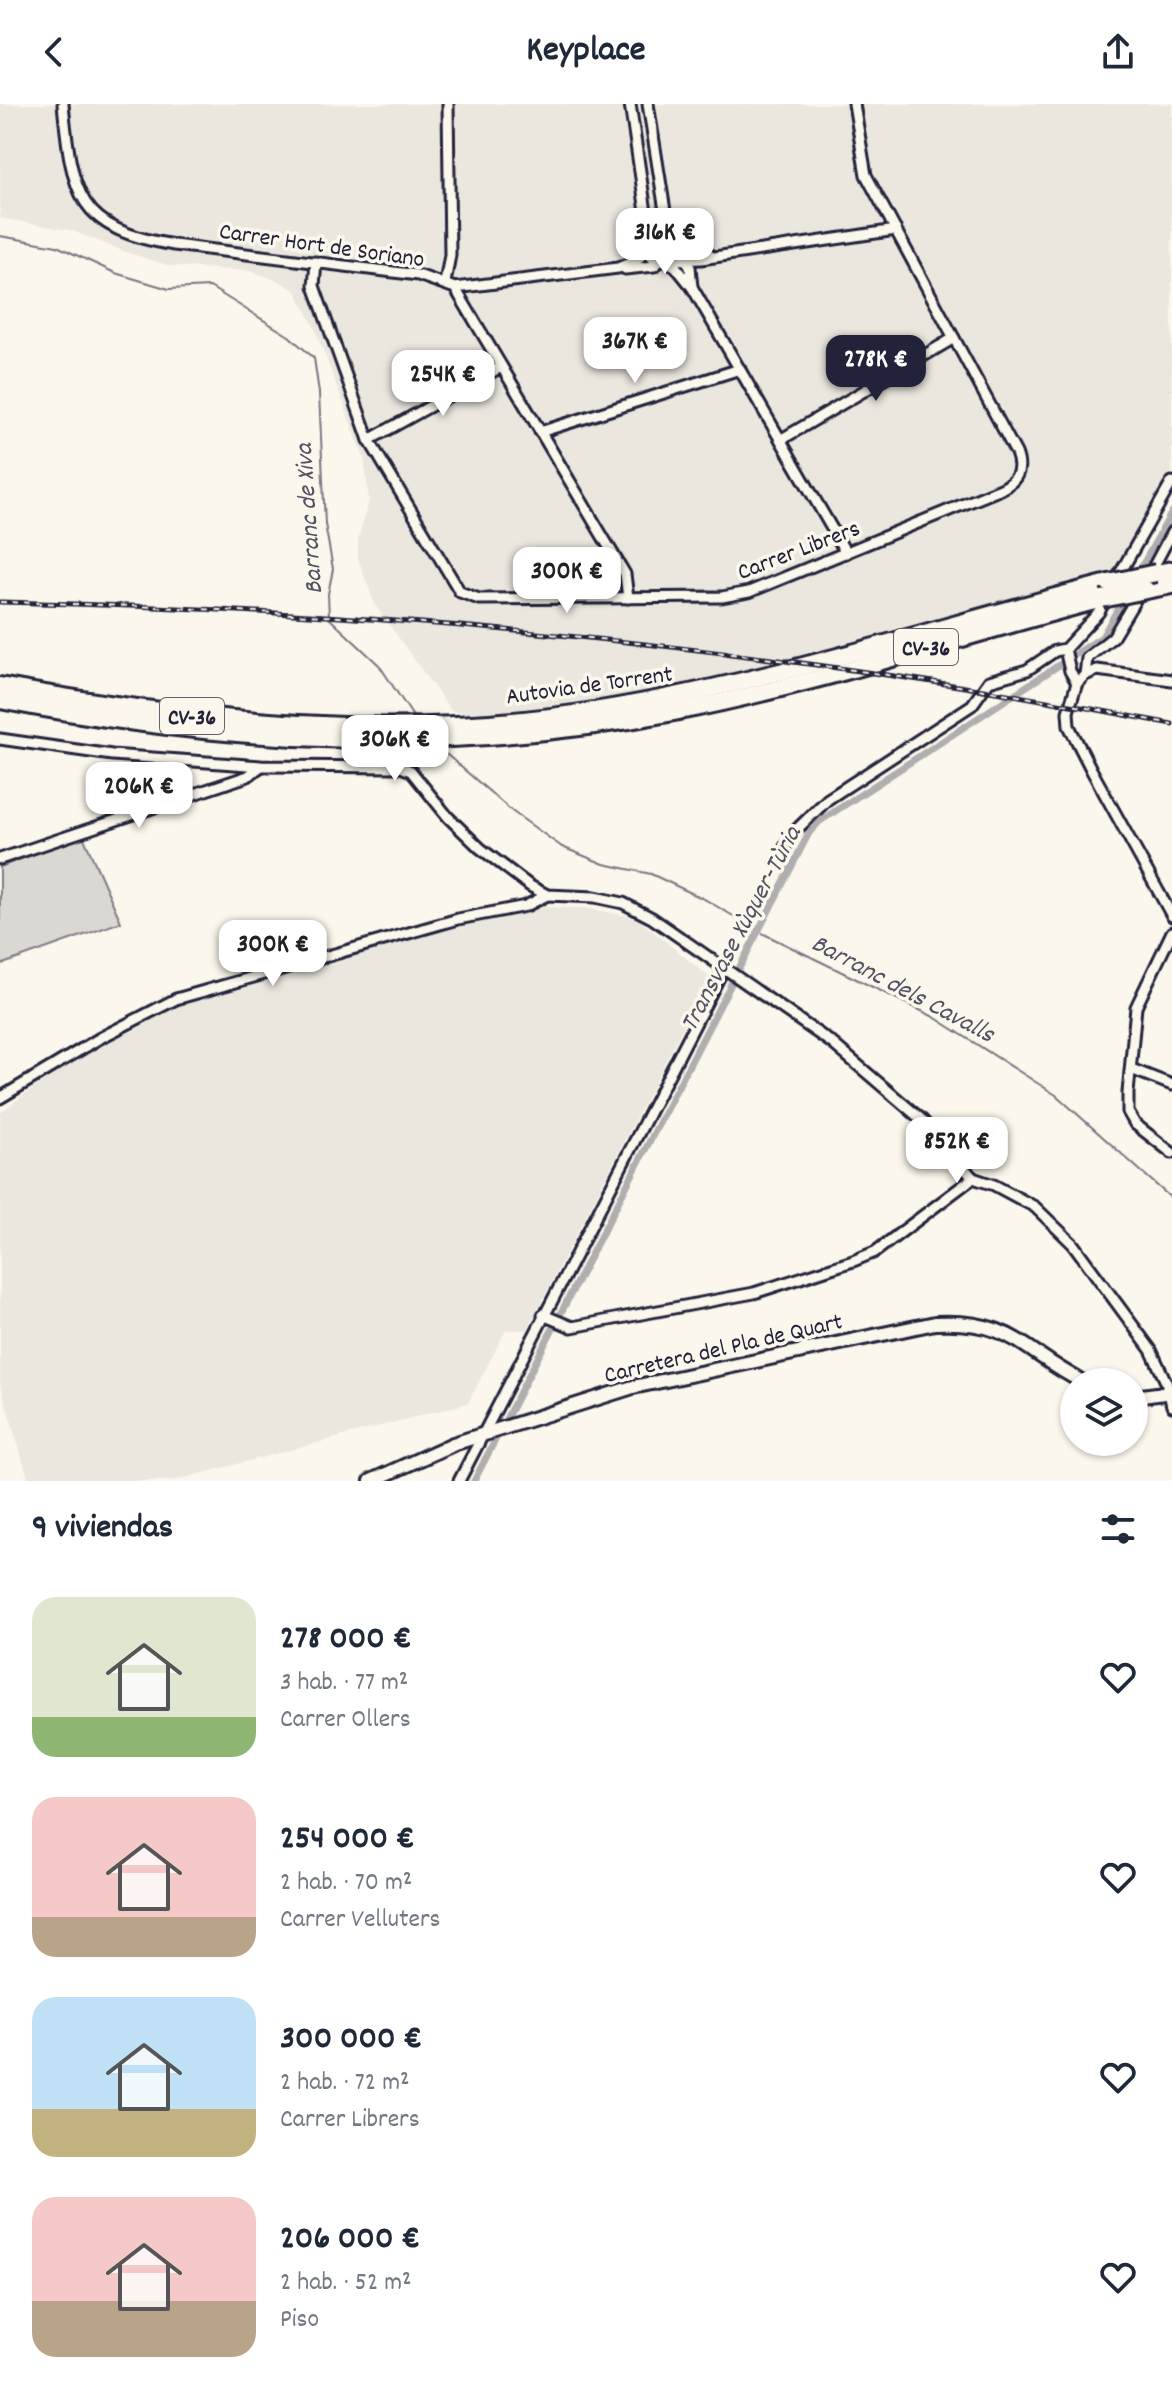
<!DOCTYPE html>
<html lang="es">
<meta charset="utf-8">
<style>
:root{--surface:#fff;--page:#f2f2f3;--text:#1f2937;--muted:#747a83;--accent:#22223b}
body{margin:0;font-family:Dekko,sans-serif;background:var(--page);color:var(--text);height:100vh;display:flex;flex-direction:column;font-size:30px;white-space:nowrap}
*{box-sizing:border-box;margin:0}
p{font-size:26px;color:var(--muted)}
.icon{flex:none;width:44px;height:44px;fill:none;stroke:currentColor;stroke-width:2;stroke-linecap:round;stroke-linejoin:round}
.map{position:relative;height:1377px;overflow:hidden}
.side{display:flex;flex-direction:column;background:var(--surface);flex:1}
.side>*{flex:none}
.controls{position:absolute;left:1060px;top:1264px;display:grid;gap:16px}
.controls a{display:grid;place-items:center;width:88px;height:88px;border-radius:50%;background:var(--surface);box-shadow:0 2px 6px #0004;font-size:40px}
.price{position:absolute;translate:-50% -68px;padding:0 18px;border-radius:16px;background:#fff;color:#222;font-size:26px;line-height:52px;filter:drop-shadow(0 2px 4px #0008)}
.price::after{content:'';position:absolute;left:50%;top:48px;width:24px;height:18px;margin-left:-12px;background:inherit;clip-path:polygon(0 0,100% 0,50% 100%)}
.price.current{background:var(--accent);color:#fff}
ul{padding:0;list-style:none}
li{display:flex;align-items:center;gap:24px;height:200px;padding:0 32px}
li span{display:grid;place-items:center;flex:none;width:224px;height:160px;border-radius:24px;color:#555}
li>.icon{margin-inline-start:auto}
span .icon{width:96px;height:96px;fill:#fffc;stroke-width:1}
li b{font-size:34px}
h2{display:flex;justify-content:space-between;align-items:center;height:96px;padding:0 32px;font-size:34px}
header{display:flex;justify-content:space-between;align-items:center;height:104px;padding:0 32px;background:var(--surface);font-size:36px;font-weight:700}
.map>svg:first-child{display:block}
.built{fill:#ebe7df}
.green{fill:#dbd8d3;stroke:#7e7d87;stroke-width:2}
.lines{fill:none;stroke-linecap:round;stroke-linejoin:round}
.stream{stroke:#787681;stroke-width:2}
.canal{stroke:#b1aeb0;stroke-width:7}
.minor-casing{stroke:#22223b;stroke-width:15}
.secondary-casing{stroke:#22223b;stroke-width:18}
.motorway-casing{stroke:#22223b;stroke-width:22}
.minor{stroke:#fbf7ec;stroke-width:9}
.secondary{stroke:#fbf7ec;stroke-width:12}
.motorway{stroke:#fbf7ec;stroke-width:16}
.rail-casing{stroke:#22223b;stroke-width:5}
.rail{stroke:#fbf7ec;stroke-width:2;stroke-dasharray:6;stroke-linecap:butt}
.motorway-bridge-casing{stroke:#22223b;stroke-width:22;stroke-linecap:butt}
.motorway-bridge{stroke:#fbf7ec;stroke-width:16}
.labels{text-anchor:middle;stroke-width:7;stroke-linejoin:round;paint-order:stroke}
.shield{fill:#fbf7ec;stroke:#636270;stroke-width:2}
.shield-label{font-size:22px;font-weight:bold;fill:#22223b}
.street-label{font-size:24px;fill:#22223b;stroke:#fbf7ec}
.water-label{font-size:26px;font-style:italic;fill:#545364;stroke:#fbf7ec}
</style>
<header><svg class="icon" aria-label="back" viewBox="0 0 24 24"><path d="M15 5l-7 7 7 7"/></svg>Keyplace<svg class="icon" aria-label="share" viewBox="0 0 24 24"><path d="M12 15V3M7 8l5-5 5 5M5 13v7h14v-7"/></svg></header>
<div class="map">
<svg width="1172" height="1377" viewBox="0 0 1172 1377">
<rect width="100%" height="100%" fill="#fbf7ec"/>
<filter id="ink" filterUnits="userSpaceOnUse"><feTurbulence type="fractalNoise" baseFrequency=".0125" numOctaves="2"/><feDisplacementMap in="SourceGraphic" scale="16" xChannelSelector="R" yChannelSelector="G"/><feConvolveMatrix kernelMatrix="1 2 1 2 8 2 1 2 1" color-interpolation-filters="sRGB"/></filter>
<g filter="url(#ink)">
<g class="built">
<path d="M 0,0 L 1172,0 L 1172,391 L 1132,461 L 702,580 L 556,605 L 482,611 L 451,607 L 375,501 L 358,455 L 358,435 L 369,397 L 364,354 L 313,220 L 296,187 L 277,176 L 250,167 L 170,162 L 128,149 L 73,127 L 0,114 Z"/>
<path d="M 535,803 L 586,804 L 637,814 L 709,873 L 527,1226 L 506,1226 L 468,1299 L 173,1377 L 29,1377 L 0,1280 L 0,1009 L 60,963 L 180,898 L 375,841 Z"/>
</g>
<path class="green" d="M 83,732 L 121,818 L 0,861 L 0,763 Z"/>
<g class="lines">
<g class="stream">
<path d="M 0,132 L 57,142 L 115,169 L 169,185 L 210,183 L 289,232 L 314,254 L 319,289 L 325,420 L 333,465 L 328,490 L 329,514 L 379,561 L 414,614"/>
<path d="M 438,643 L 513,708 L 562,743 L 604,760 L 651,770 L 706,796 L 764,830 L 934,913 L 1056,991 L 1172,1095"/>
</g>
<g class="canal">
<path d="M 1137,471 L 1172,408"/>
<path d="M 474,1377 L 809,729 L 820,717 L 1102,533 L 1125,492"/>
</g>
<g class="minor-casing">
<g id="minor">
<path d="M 63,0 C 72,91 77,125 174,141 L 418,171 L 455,184 L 625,470 L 628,494"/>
<path d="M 630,0 L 650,135"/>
<path d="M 648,0 L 669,132"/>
<circle cx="661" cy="143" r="14"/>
<path d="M 678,142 L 710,151"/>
<path d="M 680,143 L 690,163 L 692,183"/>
<path d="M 665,156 L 676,163 L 692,183 L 846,449"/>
<path d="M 671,156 L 701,155 L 896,126"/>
<path d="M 316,158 L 314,182 L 369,336 L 460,488 L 479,495 L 722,493 L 749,488 L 1001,385 C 1017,377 1023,367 1016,349 L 866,71 L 854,0"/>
<path d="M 625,165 L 654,162 L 661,156"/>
<path d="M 445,179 L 450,151 L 448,0"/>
<path d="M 455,184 L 618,164 L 637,156 L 647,146"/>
<path d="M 540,328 L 740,265"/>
<path d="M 782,335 L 954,234"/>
<path d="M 369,336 L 501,263"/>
<path d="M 1149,471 L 1172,428"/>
<path d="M 1115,478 L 1172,378"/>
<path d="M 1065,545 L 1070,567 L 1077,579"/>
<path d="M 1085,571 L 1087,554 L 1113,533 L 1140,488"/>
<path d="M 1172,576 L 1097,566 L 1085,571 L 1077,579 L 1068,608 L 1069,622 L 1092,667 L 1172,812"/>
<path d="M 0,635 L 112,651 L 261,662 L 401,663 L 411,667 L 448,713 L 480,744 L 530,782 L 547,791 L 595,793 L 623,799 L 652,814 L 832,939 L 922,1016 L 973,1074 L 994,1081 L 1035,1103 L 1073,1140 L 1151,1246 L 1167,1280 L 1172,1302"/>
<path d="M 0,755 L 248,672 L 260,663"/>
<path d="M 777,758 L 792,730 L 828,695 L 972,601 L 989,577 L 1027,566 L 1055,547 L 1065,545 L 1099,508 L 1106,495"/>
<path d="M 1172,828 L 1136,903 L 1128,989 L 1128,1008 L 1135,1020 L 1172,1049"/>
<path d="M 1131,965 L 1172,981"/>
<path d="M 0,994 L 100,934 L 176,895 L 458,815 L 526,802 L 547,791"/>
<path d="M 543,1211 L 572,1223 L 754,1189 L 853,1157 L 875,1148 L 973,1074"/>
<path d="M 459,1377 L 723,866"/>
</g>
</g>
<g class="secondary-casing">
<g id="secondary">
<path d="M 1134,1293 L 1172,1288"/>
<path d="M 371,1377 L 453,1340 L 633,1283 L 935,1219 C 1013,1215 1022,1247 1083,1278"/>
</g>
</g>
<g class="motorway-casing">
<g id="motorway">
<path d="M 1156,469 L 1172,466"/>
<path d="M 1146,486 L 1172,481"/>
<path d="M 0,582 C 198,618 400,639 600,606 C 773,578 939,522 1109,479"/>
<path d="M 0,596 C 223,639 450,652 674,608 C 819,580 960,532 1102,495"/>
</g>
</g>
<use href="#minor" class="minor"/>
<use href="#secondary" class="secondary"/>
<use href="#motorway" class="motorway"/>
<g class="rail-casing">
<path id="rail" d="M 0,498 C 393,507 786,544 1172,620"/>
</g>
<use href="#rail" class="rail"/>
<g class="motorway-bridge-casing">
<g id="motorway-bridge">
<path d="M 1109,479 L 1156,469"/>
<path d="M 1102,495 L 1146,486"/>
</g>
</g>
<use href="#motorway-bridge" class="motorway-bridge"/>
</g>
</g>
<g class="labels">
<g class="shield">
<rect x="894" y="525" width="64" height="36" rx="6"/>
<rect x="160" y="594" width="64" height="36" rx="6"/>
</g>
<g class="shield-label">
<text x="926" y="551">CV-36</text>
<text x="192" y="620">CV-36</text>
</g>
<g class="street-label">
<text transform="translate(322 140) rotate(8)" y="8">Carrer Hort de Soriano</text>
<text transform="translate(798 445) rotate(-21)" y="8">Carrer Librers</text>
<text transform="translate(589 580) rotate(-8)" y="8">Autovia de Torrent</text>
<text transform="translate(723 1243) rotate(-13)" y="8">Carretera del Pla de Quart</text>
</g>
<g class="water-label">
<text transform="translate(307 415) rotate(-94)" y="9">Barranc de Xiva</text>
<text transform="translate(739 824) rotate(-62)" y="9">Transvase Xùquer-Tùria</text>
<text transform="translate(904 883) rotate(28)" y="9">Barranc dels Cavalls</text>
</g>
</g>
</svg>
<div class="controls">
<a><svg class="icon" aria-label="layers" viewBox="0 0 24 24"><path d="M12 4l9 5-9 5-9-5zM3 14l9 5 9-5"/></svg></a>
</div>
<b class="price" style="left:665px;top:172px">316K €</b>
<b class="price" style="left:635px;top:281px">367K €</b>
<b class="price current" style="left:876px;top:299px">278K €</b>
<b class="price" style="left:443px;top:314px">254K €</b>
<b class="price" style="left:567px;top:511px">300K €</b>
<b class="price" style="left:395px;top:679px">306K €</b>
<b class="price" style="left:139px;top:726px">206K €</b>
<b class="price" style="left:273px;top:884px">300K €</b>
<b class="price" style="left:957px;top:1081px">852K €</b>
</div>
<section class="side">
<h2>9 viviendas<svg class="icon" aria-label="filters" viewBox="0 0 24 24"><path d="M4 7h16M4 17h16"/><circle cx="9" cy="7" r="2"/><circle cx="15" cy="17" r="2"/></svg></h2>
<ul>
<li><span style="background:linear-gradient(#dfe7d0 75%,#8fb573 0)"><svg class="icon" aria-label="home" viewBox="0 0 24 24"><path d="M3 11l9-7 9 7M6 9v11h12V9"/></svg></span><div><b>278 000 €</b><p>3 hab. · 77 m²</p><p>Carrer Ollers</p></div><svg class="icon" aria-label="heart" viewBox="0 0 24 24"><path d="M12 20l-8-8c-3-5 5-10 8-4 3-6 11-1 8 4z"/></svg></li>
<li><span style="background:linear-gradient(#f6c9c9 75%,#b9a48a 0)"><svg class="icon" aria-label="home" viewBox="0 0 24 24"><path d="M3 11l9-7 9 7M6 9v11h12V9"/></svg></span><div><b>254 000 €</b><p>2 hab. · 70 m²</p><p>Carrer Velluters</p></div><svg class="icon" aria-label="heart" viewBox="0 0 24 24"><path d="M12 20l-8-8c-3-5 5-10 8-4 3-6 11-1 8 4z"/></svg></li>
<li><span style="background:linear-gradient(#bfe0f5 70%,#c2b280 0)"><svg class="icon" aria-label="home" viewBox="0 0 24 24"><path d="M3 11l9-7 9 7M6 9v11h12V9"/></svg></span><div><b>300 000 €</b><p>2 hab. · 72 m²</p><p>Carrer Librers</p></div><svg class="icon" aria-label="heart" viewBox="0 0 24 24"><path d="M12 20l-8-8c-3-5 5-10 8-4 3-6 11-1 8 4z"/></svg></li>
<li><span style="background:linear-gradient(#f6c9c9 65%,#b9a48a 0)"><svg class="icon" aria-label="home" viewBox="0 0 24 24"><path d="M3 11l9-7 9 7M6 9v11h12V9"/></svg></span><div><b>206 000 €</b><p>2 hab. · 52 m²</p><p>Piso</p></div><svg class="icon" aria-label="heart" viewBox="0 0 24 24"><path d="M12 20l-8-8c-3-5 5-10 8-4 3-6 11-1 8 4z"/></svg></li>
</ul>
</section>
